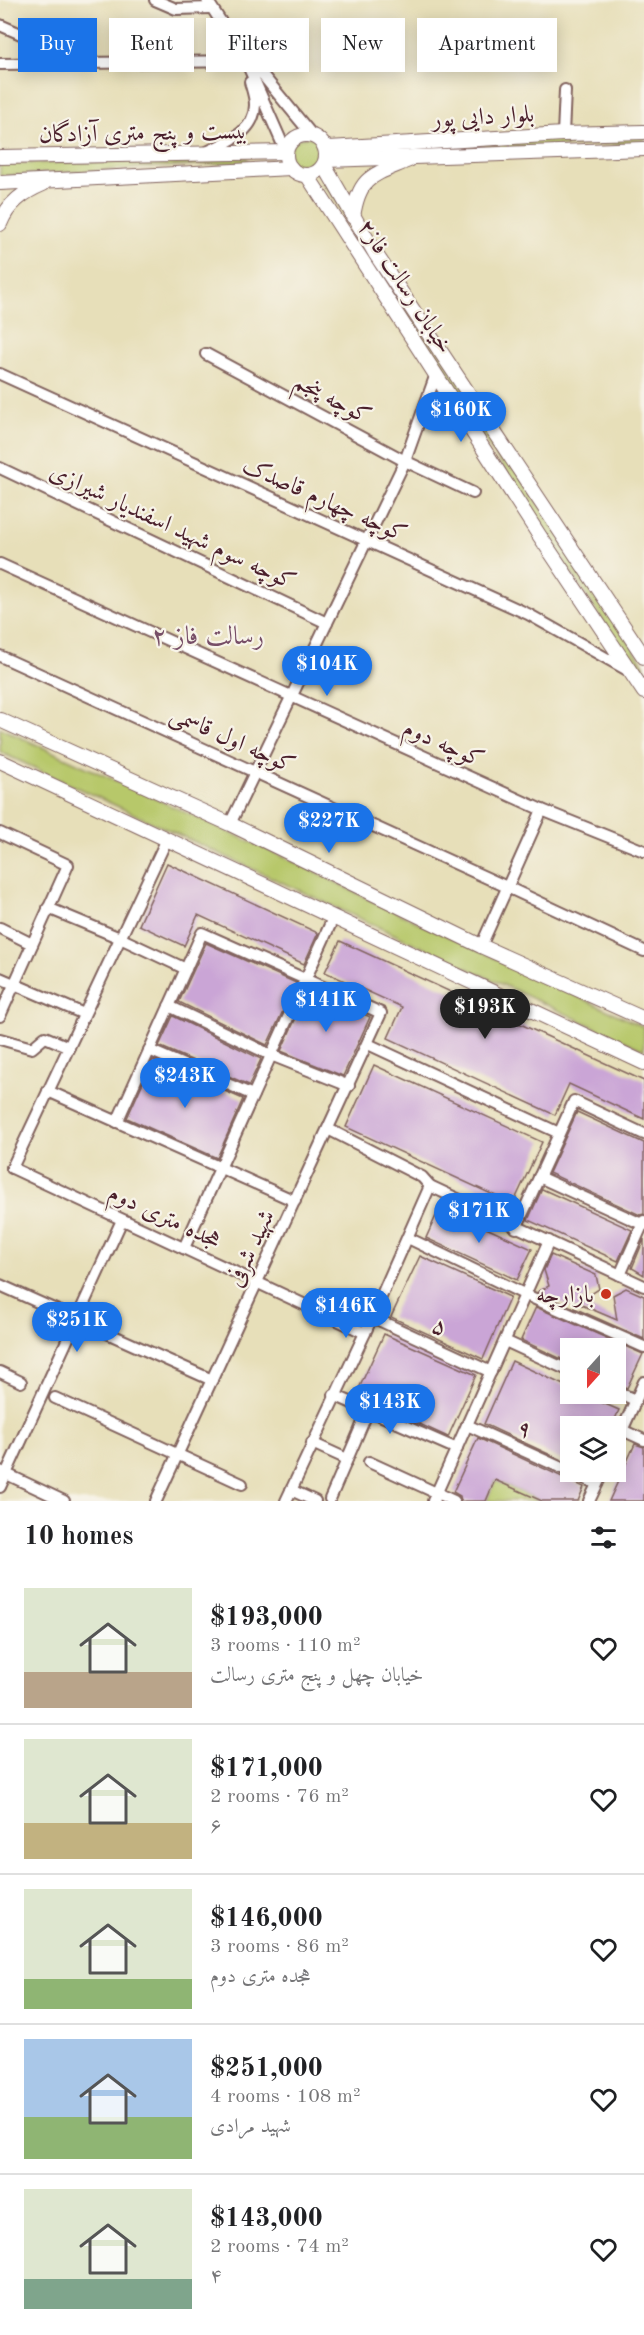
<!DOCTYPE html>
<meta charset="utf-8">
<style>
:root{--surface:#fff;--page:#f6f6f6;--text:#202124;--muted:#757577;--line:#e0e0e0;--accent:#1a73e8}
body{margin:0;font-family:"Old Standard TT",Amiri,serif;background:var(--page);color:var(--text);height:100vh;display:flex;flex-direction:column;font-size:22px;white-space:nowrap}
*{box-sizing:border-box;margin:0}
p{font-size:20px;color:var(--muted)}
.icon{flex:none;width:33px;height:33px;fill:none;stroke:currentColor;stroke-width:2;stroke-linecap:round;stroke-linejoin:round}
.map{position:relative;height:1501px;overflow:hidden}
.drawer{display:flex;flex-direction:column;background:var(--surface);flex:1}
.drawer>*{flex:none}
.hud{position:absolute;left:18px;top:18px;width:609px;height:54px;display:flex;gap:12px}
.needle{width:39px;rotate:201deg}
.buttons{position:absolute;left:560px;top:1338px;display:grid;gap:12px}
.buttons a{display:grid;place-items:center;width:66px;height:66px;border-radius:0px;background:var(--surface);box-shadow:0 3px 15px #0003;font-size:30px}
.price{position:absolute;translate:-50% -51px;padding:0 14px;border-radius:21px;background:var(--accent);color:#fff;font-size:20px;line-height:39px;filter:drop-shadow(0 2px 3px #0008)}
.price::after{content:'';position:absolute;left:50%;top:36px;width:18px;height:14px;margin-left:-9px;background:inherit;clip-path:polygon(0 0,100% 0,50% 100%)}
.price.selected{background:#222;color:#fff}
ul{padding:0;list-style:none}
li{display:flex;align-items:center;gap:18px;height:150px;padding:0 24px}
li+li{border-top:2px solid var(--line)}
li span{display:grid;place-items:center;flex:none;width:168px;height:120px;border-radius:0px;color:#555}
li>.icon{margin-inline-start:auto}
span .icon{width:72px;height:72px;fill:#fffc;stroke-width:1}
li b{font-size:26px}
h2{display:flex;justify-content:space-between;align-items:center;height:72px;padding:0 24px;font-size:26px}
.tag{padding:0 21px;border-radius:0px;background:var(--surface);box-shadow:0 3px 15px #0003;font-size:21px;line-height:54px}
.tag.selected{background:var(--accent);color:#fff}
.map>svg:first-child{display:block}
.green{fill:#b7c86b;stroke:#80744b;stroke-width:1.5}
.building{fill:#caa5d6}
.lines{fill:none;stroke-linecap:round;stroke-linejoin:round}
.minor-casing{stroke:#81625d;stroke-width:14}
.major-casing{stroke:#81625d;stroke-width:16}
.minor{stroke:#fff;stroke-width:10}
.major{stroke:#fff;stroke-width:14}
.poi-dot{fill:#c8321e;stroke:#f7f3e8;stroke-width:2}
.labels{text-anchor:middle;stroke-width:4.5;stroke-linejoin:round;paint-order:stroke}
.street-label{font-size:24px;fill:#4a1f2b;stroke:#f7f3e8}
.poi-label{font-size:24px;fill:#4a1f2b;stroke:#f7f3e8;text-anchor:end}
.neighbourhood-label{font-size:26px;fill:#774e67;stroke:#f7f3e8}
</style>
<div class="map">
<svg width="644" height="1501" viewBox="0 0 644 1501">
<rect width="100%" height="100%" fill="#f7f3e8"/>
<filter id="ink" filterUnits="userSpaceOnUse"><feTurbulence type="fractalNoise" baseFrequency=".0167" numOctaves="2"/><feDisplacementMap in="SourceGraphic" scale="12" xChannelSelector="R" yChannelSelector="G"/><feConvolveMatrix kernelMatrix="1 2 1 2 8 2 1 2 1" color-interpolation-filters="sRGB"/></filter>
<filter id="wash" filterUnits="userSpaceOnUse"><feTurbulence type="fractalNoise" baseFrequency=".008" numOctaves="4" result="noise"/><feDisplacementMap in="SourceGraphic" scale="24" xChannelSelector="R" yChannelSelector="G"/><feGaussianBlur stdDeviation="1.35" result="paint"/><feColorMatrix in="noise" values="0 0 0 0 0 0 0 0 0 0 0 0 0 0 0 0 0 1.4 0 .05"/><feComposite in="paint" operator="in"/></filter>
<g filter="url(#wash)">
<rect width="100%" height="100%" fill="#e7dfb9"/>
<g class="green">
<path d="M 644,133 L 644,143 L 350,154 L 483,139 Z"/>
<circle cx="307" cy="155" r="18"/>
<path d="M 247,158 L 249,162 L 0,176 L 0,164 Z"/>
<path d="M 328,181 L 644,665 L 644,684 L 377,273 L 336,199 L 323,183 Z"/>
<path d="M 0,728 L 312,870 L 372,901 L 644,1027 L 644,1050 L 0,752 Z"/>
<path d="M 495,1480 L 541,1501 L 486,1501 Z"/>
</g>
<g id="blocks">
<g class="building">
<path d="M 167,863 L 318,933 L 304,964 L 198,915 L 184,946 L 139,925 Z"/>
<path d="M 340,941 L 644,1081 L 644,1119 L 569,1084 L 555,1115 L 388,1038 L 402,1007 L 325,972 Z"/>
<path d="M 206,943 L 296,983 L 267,1045 L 179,1002 Z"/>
<path d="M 309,989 L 370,1017 L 343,1076 L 281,1051 Z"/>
<path d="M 173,1016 L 261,1059 L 249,1085 L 159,1046 Z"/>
<path d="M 153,1060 L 243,1099 L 217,1158 L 127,1118 Z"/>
<path d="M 374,1065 L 542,1142 L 513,1204 L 346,1127 Z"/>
<path d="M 577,1112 L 644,1143 L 644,1214 L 640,1215 L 549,1173 Z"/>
<path d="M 542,1189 L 632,1230 L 618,1261 L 528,1220 Z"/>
<path d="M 440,1207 L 532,1249 L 517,1280 L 426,1238 Z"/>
<path d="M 644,1239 L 644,1275 L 632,1268 Z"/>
<path d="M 551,1255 L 596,1275 L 599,1289 L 577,1303 L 617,1320 L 613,1295 L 626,1288 L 644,1296 L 644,1339 L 538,1292 L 549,1286 L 544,1270 Z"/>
<path d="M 420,1256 L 510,1297 L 483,1359 L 391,1317 Z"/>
<path d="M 536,1307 L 643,1354 L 627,1388 L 615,1383 L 615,1348 L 570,1348 L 570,1363 L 521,1340 Z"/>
<path d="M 384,1334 L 476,1375 L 448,1437 L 356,1395 Z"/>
<path d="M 512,1361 L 570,1388 L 570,1394 L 582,1394 L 619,1410 L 612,1426 L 570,1426 L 570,1464 L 484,1424 Z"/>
<path d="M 478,1438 L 584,1487 L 578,1501 L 542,1501 L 495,1480 L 486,1501 L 461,1501 L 460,1496 L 453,1492 Z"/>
<path d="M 635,1444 L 644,1447 L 644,1501 L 609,1501 Z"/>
</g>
</g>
</g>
<g filter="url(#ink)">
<use href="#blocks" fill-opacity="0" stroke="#81625d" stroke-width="1.5"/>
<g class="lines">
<g class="minor-casing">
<g id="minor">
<path d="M 155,0 L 176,9 L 211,8"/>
<path d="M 207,0 L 246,61 L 286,152"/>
<path d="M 0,25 L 83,61"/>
<path d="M 249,63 L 260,72 L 312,135"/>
<path d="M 0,64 L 246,61"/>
<path d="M 563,134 L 565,90"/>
<path d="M 207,152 C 227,142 255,132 255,105 C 255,97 252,89 250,82"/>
<path d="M 206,354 L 405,461 L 473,493"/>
<path d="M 0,374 L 528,614 L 629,671"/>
<path d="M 0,468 L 327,623"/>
<path d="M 0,564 L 542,810 L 644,851"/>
<path d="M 0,656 L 507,887 L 644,951"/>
<path d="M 230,824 L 405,461 L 436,374"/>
<path d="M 0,833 L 68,865 L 0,1016"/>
<path d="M 48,908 L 120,938 L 186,969"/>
<path d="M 0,928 L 32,944"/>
<path d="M 481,946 L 542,810"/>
<path d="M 0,978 L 84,1014"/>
<path d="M 169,1006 L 271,1055 L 349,1086"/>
<path d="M 0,1039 L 32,1048 L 45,1037 L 69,1047"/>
<path d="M 368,1044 L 559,1133"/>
<path d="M 149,1050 L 253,1095"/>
<path d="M 48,1091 L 295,1201"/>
<path d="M 117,1122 L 202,933 L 381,1013 L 156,1501"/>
<path d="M 328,1129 L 422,1177 L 430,1186 L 644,1286"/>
<path d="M 12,1168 L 365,1333"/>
<path d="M 12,1168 L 167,839"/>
<path d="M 539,1177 L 644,1225"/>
<path d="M 516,1228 L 574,1101 L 644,1134"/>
<path d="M 408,1238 L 526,1295 L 644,1347"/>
<path d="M 184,1248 L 334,916"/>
<path d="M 620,1275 L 644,1221"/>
<path d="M 0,1285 L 212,1380"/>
<path d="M 372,1317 L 491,1372"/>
<path d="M 505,1341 L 570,1371"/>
<path d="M 0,1372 L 21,1382"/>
<path d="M 615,1391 L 635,1400"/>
<path d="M 334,1395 L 457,1449"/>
<path d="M 55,1398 L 242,1484"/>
<path d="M 467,1425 L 597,1484"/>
<path d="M 622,1430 L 644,1440"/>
<path d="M 312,1443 L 347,1459"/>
<path d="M 615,1446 L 644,1382"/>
<path d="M 369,1462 L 454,1501"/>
<path d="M 0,1471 L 64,1501"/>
<path d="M 0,1487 L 122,1220"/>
<path d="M 291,1490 L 315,1501"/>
<path d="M 330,1499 L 365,1418"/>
<path d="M 286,1501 L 365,1333 L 430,1186"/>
<path d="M 433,1501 L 549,1241"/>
<path d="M 589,1501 L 603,1472"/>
</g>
</g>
<g class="major-casing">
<g id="major">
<circle cx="306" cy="155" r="20"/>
<path d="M 325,146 L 329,148 L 563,134 L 644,132"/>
<path d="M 0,157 L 286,152"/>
<path d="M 326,160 L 644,149"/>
<path d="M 324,165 L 375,253 L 644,657"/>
<path d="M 307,175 L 539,535 L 644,692"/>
<path d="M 0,183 L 291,168"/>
<path d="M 353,217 C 359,175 374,175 409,160"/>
<path d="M 0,224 C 8,203 24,192 43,184"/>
<path d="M 0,720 L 230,824 L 481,946 L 644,1019"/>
<path d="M 0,761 L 644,1063"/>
</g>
</g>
<use href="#minor" class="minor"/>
<use href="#major" class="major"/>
</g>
</g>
<circle class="poi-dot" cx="606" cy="1294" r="6"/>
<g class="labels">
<g class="street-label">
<text transform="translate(483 116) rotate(-3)" y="8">بلوار دایی پور</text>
<text transform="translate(143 132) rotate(-1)" y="8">بیست و پنج متری آزادگان</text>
<text transform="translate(406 286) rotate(57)" y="8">خیابان رسالت فاز۲</text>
<text transform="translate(333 398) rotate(28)" y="8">کوچه پنجم</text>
<text transform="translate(325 499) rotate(24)" y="8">کوچه چهارم قاصدک</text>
<text transform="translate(173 526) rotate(25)" y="8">کوچه سوم شهید اسفندیار شیرازی</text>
<text transform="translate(233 739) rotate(24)" y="8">کوچه اول قاسمی</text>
<text transform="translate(444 743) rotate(24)" y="8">کوچه دوم</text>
<text transform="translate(165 1216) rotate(25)" y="8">هجده متری دوم</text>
<text transform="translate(250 1248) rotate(-65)" y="8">شهید شرفی</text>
<text transform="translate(440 1326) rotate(25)" y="8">۵</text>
<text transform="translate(525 1428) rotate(24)" y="8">۹</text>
</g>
<g class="poi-label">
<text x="594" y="1302">بازارچه</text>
</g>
<g class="neighbourhood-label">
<text x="208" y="644">رسالت فاز ۲</text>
</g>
</g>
</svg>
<div class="buttons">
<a><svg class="needle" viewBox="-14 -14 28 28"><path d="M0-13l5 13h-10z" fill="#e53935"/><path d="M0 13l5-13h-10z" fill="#757577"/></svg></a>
<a><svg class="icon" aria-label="layers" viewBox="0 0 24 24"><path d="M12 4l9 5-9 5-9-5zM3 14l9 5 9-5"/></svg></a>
</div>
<b class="price" style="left:461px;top:443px">$160K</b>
<b class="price" style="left:327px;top:697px">$104K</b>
<b class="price" style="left:329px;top:854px">$227K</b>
<b class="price" style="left:326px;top:1033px">$141K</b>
<b class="price selected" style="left:485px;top:1040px">$193K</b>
<b class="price" style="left:185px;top:1109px">$243K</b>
<b class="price" style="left:479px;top:1244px">$171K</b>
<b class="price" style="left:346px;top:1339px">$146K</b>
<b class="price" style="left:77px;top:1353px">$251K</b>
<b class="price" style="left:390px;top:1435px">$143K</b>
<div class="hud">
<a class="tag selected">Buy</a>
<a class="tag">Rent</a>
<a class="tag">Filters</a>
<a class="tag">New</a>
<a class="tag">Apartment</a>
</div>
</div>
<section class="drawer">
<h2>10 homes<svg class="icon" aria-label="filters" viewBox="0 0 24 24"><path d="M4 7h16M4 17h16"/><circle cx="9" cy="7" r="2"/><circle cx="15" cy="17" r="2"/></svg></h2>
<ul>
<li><span style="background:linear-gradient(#dfe7d0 70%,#b9a48a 0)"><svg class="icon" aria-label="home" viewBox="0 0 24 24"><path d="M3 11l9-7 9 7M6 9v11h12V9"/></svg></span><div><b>$193,000</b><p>3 rooms · 110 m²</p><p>خیابان چهل و پنج متری رسالت</p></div><svg class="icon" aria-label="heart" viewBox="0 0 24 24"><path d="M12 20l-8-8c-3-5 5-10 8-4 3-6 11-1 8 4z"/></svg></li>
<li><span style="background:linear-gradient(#dfe7d0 70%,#c2b280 0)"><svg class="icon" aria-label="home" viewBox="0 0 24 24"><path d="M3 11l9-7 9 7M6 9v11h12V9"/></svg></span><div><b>$171,000</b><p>2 rooms · 76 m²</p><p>۶</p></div><svg class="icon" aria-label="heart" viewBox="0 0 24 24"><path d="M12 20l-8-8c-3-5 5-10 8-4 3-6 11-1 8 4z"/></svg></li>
<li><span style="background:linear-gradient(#dfe7d0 75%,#8fb573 0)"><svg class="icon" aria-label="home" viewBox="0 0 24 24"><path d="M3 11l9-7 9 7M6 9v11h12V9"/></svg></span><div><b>$146,000</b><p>3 rooms · 86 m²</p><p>هجده متری دوم</p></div><svg class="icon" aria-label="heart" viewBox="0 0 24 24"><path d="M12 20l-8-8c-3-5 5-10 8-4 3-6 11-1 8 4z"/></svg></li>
<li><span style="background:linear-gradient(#a9c7e8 65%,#8fb573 0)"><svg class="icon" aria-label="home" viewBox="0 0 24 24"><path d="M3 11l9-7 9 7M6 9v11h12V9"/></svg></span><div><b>$251,000</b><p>4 rooms · 108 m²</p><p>شهید مرادی</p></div><svg class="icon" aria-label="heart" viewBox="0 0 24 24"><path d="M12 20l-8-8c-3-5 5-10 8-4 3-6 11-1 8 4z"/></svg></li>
<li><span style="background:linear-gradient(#dfe7d0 75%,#7fa58c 0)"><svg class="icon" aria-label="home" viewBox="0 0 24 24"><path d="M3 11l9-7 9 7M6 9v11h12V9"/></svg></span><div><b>$143,000</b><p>2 rooms · 74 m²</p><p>۴</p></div><svg class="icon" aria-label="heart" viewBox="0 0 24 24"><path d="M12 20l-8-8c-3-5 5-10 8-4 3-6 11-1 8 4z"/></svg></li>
</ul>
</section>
